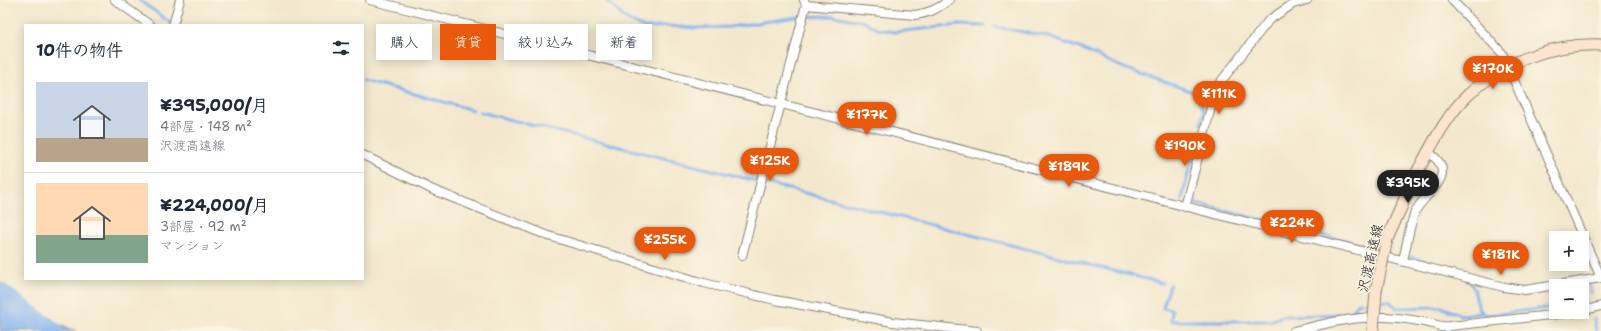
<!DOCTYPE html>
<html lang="ja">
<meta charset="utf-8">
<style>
:root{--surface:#fff;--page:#f6f6f7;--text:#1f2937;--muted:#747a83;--line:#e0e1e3;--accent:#ea580c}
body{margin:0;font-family:"Shantell Sans","Klee One",sans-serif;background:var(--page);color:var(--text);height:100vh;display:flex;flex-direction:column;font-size:15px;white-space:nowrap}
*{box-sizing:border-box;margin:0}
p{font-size:13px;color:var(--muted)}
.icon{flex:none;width:22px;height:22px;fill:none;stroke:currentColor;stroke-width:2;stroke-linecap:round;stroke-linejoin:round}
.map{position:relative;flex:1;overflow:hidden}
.drawer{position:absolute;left:24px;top:24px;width:340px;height:256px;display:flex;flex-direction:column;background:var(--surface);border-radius:0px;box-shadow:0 2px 10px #0003}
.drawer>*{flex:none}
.banner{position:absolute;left:376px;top:24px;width:380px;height:36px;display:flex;gap:8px}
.fabs{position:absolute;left:1549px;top:231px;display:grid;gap:8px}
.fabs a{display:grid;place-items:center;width:40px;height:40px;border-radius:0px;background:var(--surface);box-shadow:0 2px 10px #0003;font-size:20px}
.price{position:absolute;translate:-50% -34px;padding:0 9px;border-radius:14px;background:var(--accent);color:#fff;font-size:13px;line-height:26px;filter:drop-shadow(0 1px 2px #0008)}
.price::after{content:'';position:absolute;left:50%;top:24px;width:12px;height:9px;margin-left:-6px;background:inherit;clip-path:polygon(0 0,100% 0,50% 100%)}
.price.active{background:#222;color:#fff}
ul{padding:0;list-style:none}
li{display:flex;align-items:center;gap:12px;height:100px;padding:0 12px}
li+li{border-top:1px solid var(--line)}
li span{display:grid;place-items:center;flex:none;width:112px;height:80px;border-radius:0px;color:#555}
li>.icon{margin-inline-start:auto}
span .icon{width:48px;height:48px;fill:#fffc;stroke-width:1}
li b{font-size:17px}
h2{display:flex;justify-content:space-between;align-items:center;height:48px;padding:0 12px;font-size:17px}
.pill{padding:0 14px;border-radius:0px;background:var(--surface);box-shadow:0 2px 10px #0003;font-size:14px;line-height:36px}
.pill.active{background:var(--accent);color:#fff}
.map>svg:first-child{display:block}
.water{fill:#84b3ee;stroke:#506885}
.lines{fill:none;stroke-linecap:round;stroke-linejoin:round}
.stream{stroke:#84b3ee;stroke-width:3}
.river{stroke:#84b3ee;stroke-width:17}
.street-casing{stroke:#888274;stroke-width:10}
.secondary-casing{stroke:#888274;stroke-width:13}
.street{stroke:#fff;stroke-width:8}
.secondary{stroke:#fce5cf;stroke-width:11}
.secondary-bridge-casing{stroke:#888274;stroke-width:13;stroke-linecap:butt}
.secondary-bridge{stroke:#fce5cf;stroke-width:11}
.labels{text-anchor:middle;stroke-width:3;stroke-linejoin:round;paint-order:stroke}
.street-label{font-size:14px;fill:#1c1c1c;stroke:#fcf5e5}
</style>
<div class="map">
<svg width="1601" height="331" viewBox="0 0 1601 331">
<rect width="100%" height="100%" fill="#fcf5e5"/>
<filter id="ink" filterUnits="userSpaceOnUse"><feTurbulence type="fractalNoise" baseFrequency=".025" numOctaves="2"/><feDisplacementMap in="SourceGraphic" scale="8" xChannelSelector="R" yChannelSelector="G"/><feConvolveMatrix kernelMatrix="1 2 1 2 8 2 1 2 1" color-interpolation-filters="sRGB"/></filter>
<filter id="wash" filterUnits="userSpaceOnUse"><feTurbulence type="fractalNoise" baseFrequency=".012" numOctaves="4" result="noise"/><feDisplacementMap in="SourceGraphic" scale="16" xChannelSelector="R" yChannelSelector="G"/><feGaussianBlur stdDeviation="0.9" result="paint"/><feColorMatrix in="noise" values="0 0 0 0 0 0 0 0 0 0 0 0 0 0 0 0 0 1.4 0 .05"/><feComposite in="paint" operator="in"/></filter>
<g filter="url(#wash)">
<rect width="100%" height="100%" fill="#f3e8cd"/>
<path class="water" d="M 0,286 C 14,308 51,323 76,331 L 0,331 Z"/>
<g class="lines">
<g class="stream">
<path d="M 139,0 L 171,23"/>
<path d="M 606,0 L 627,20 L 645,28 L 668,26 L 695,28 L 730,27 L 797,17 L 834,16 L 866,22 L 877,29 L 895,32 L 959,25 L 985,26"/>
<path d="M 995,27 L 1046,36 L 1082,49 L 1124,68 L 1196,93 L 1204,111 L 1201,124"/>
<path d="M 363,80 L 473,110"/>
<path d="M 480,112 L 756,181"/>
<path d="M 765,183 L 1162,283"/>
<path d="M 1182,199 L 1198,133"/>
<path d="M 1191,202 L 1361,245"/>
<path d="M 1370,247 L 1382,250"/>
<path d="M 1410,257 L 1466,272 L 1467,274"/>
<path d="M 1467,280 C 1480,288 1472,309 1487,315 L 1556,307"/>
<path d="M 1589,282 L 1591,293"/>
<path d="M 1170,285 L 1163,308 L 1172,310 L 1171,321 L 1271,321 L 1282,316 L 1351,314 L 1357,303 L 1389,301 L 1397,308 L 1441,307 L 1461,315 L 1482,313"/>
<path d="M 1594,319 L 1596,331"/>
</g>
<path class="river" d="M 0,291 L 55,331"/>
</g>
</g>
<g filter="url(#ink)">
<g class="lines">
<g class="street-casing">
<g id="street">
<path d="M 115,0 L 150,25"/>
<path d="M 370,0 L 1504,287 L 1525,290 L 1601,278"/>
<path d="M 1452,0 L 1502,53 L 1601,278"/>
<path d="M 806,5 L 915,15 C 929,13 938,9 949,0"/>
<path d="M 173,25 L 180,0"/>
<path d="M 363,155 L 433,190 L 549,236 L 704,283 L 775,300 L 893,322 L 977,331"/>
<path d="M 1185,207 L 1215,92 L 1219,84 L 1269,20 L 1293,4 L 1307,0"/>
<path d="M 742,256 L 806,5 L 804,0"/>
<path d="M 1403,260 C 1407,245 1409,227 1415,212 C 1425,191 1462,175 1428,152"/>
<path d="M 1582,311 L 1601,306"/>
<path d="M 1441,327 L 1578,312"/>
<path d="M 1294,331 C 1323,324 1355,316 1385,317 C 1406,318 1426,322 1446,327"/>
</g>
</g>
<g class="secondary-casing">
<path id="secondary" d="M 1415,176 C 1430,149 1445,117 1467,96 C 1503,62 1551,43 1601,45"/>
</g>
<use href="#street" class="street"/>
<use href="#secondary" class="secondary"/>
<g class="secondary-bridge-casing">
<path id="secondary-bridge" d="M 1373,331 L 1376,291 L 1387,239 L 1415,176"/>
</g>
<use href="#secondary-bridge" class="secondary-bridge"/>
</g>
</g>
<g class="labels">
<g class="street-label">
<text transform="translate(1370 258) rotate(-77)" y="5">沢渡高遠線</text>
</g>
</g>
</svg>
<div class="fabs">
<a>+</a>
<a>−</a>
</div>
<b class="price" style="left:1493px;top:90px">¥170K</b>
<b class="price" style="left:1219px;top:115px">¥111K</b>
<b class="price" style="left:867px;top:136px">¥177K</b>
<b class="price" style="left:1185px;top:167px">¥190K</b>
<b class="price" style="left:770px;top:182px">¥125K</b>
<b class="price" style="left:1069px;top:188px">¥189K</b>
<b class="price active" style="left:1408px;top:204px">¥395K</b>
<b class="price" style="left:1292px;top:244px">¥224K</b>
<b class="price" style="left:665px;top:261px">¥255K</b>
<b class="price" style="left:1501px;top:276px">¥181K</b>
<div class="banner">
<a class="pill">購入</a>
<a class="pill active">賃貸</a>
<a class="pill">絞り込み</a>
<a class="pill">新着</a>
</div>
<section class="drawer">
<h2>10件の物件<svg class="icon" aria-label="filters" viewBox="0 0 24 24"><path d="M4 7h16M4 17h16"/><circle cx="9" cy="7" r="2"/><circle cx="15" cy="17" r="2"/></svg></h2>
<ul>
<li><span style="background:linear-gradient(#c9d6e8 70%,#b9a48a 0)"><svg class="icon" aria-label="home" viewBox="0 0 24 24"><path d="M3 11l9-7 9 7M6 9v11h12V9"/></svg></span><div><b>¥395,000/月</b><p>4部屋 · 148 m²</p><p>沢渡高遠線</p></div></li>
<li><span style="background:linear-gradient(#ffd9b3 65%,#7fa58c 0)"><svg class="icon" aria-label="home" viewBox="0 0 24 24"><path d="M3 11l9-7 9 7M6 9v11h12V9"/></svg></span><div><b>¥224,000/月</b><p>3部屋 · 92 m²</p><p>マンション</p></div></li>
</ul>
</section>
</div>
